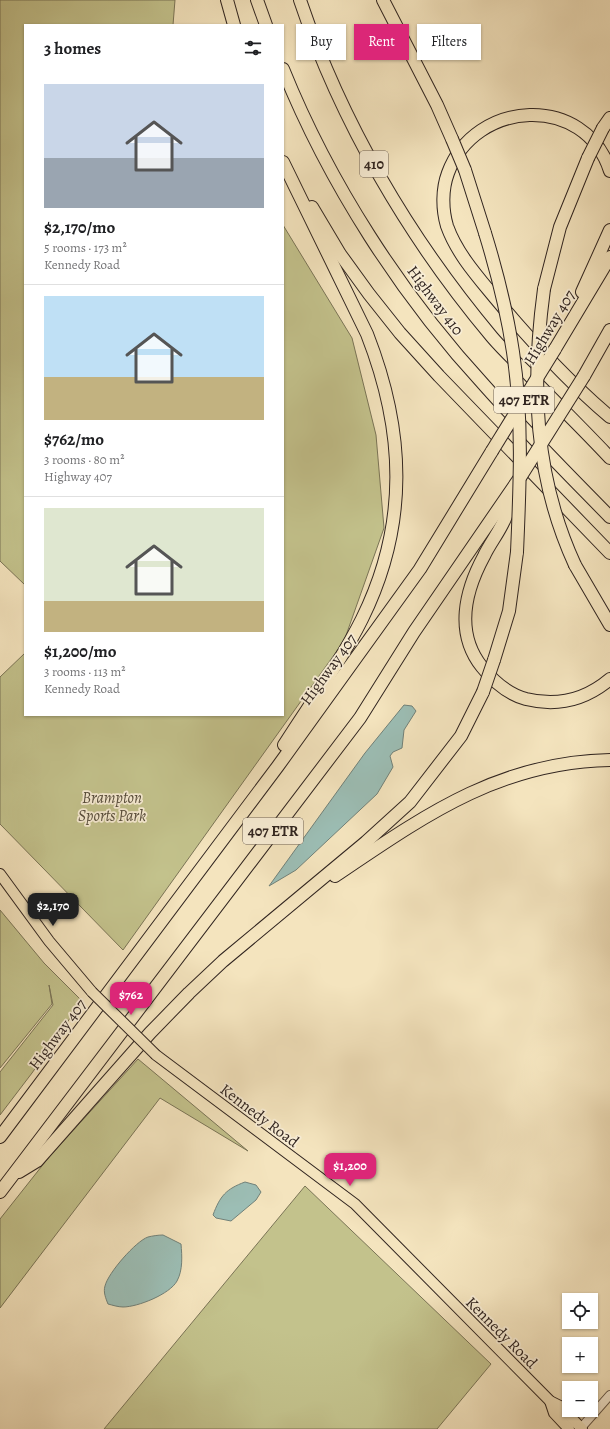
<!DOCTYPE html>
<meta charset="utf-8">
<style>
:root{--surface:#fff;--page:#f6f6f6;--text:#202124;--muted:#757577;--line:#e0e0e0;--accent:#db2777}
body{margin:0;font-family:Alegreya,serif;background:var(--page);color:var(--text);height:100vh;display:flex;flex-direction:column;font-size:15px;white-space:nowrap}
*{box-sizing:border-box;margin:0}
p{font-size:13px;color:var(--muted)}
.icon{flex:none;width:22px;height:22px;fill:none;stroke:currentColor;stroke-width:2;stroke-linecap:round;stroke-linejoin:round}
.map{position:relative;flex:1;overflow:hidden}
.details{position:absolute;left:24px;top:24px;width:260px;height:692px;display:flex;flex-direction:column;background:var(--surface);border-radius:0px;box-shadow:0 1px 3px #0004}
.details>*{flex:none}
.guide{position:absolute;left:296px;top:24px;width:254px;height:36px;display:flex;gap:8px}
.fabs{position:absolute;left:562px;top:1293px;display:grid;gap:8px}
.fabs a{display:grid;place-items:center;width:36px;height:36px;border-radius:0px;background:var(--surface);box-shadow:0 1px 3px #0004;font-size:20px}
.price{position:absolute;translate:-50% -34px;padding:0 9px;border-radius:8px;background:var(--accent);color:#fff;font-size:13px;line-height:26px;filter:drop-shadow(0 1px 2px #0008)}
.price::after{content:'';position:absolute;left:50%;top:24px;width:12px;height:9px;margin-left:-6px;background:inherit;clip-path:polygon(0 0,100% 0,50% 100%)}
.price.selected{background:#222;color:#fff}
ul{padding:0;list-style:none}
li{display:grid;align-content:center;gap:8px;height:212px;padding:0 20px}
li+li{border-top:1px solid var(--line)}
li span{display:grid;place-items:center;height:124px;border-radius:0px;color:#555}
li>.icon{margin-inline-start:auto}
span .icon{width:72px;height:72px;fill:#fffc;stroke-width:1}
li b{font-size:17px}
h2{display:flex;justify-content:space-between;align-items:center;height:48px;padding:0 20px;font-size:17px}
.pill{padding:0 14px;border-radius:0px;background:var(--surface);box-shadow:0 1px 3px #0004;font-size:14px;line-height:36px}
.pill.selected{background:var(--accent);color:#fff}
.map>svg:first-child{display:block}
.green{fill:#c3c28c;stroke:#7a7456}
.water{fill:#9cbeb5;stroke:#718179}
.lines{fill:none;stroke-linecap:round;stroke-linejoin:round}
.minor-casing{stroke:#625548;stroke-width:10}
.major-casing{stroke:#312520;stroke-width:12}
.highway-casing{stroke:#312520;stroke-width:14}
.minor{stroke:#f8edd5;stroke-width:8}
.major{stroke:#f4e4be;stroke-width:10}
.highway{stroke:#f4e4be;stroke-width:12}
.major-bridge-casing{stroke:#312520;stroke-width:12;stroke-linecap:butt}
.highway-bridge-casing{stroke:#312520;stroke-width:14;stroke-linecap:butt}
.major-bridge{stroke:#f4e4be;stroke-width:10}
.highway-bridge{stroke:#f4e4be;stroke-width:12}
.labels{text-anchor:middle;stroke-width:3.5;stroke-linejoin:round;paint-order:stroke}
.shield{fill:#f8edd5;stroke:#6d6156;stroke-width:1}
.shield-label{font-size:15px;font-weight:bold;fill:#312520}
.street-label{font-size:16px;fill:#312520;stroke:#f8edd5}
.park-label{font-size:16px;font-style:italic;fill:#564c3b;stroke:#f8edd5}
</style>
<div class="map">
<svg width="610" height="1429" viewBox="0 0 610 1429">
<rect width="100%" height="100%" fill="#f4e4be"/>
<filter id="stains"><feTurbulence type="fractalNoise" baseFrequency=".005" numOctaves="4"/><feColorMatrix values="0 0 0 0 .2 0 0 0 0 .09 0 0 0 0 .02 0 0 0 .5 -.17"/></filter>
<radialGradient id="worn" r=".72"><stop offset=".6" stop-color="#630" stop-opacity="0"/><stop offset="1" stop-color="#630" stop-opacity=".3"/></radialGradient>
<g class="green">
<path d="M 0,0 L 175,0 L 173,25 L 25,25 L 25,585 L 0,561 Z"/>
<path d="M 283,225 L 352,338 L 376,435 L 384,528 L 344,641 L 123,950 L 0,824 L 0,677 L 25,653 L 25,715 L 283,715 Z"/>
<path d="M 0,910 L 44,963 L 82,1001 L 32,1073 L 0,1115 L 0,1072 L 53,1005 L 49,985 L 52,1004 L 0,1068 Z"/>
<path d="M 138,1059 L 248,1151 L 160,1098 L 0,1308 L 0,1219 L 49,1157 Z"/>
<path d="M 305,1186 L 491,1364 L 437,1429 L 104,1429 Z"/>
</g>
<g class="water">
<path d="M 404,705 L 412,706 L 416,711 L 404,730 L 402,748 L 393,752 L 390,756 L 393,767 L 377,794 L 296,870 L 269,886 L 365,753 Z"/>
<path d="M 245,1182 L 256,1185 L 261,1192 L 256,1200 L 231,1221 L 216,1218 L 213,1215 C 220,1196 226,1189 245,1182 Z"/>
<path d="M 163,1235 L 181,1244 C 182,1256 183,1270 177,1281 C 170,1294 138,1307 123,1307 C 118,1307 112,1305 108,1304 C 106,1299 103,1292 105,1286 C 108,1273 136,1241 148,1237 C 152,1236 158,1235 163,1235 Z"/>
</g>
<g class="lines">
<g class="minor-casing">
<path id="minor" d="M 580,1429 L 610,1395"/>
</g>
<g class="major-casing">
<g id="major">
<path d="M 0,874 L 49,941 L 92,992"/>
<path d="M 156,1055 L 355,1204 L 550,1401 L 560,1406 L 582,1429"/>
<path d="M 550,1401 L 554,1413 L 569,1429"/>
</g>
</g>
<g class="highway-casing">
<g id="highway">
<path d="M 227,0 L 234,25"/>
<path d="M 257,0 L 266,25"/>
<path d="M 300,0 C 341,122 409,238 492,337 C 503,350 516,362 528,374 C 555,402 583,429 610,458"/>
<path d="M 383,0 L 437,105 L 452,139"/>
<path d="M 283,69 C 329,183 401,295 485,386 C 525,431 568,474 610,517"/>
<path d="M 603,128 L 610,118"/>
<path d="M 283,162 L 367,334 C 405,431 409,524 362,619 C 340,663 310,704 284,745"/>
<path d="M 465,170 L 485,233"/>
<path d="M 610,171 C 585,93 475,99 448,173 C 442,189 442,209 447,226 C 457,254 478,277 496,299 C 531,341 569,382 610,417"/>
<path d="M 312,207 L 340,254 L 369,294 L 400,333 L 439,376 L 610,553"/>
<path d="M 544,289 L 560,227 L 588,158"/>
<path d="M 582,292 L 610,230"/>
<path d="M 555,349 L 610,257"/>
<path d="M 584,376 L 610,330"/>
<path d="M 509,496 C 508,502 508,510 506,516 C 501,530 490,543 484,556 C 465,591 455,633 482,667 C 493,681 508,694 526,699 C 558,707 585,700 610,679"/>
<path d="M 575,565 L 610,625"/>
<path d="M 494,660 L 509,611 L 517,552"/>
<path d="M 335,876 C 424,816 499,762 610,760"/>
<path d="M 0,1137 L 278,766 L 420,569 L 492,451"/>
<path d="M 19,1172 L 37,1161 L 150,1033 L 189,993 L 223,961 L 366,842 L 410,802 L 461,736 L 483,692"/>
<path d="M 0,1192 L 360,718 L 414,632 L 521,476"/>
</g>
</g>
<use href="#minor" class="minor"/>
<use href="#major" class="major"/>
<use href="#highway" class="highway"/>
<g class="major-bridge-casing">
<path id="major-bridge" d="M 92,992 L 156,1055"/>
</g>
<g class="highway-bridge-casing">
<g id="highway-bridge">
<path d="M 452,139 L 465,170"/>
<path d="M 588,158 L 603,128"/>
<path d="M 485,233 C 497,272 507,312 513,352 C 523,418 520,485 517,552"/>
<path d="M 544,289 C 531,385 534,476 575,565"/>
<path d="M 492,451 L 555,349"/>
<path d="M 521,476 L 584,376"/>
<path d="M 483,692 L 494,660"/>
</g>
</g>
<use href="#major-bridge" class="major-bridge"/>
<use href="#highway-bridge" class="highway-bridge"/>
</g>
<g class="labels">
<g class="shield">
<rect x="360" y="151" width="28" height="26" rx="3"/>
<rect x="494" y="387" width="60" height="26" rx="3"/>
<rect x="243" y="818" width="60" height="26" rx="3"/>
</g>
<g class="shield-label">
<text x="374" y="169">410</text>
<text x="524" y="405">407 ETR</text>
<text x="273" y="836">407 ETR</text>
</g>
<g class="street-label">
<text transform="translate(436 300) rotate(53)" y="6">Highway 410</text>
<text transform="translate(549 327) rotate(-59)" y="6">Highway 407</text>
<text transform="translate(328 669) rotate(-54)" y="6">Highway 407</text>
<text transform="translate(57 1034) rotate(-53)" y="6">Highway 407</text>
<text transform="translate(260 1115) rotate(37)" y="6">Kennedy Road</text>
<text transform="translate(502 1332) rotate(45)" y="6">Kennedy Road</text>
</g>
<g class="park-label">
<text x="112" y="803">Brampton<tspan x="112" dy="18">Sports Park</tspan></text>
</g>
</g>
<rect width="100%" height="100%" filter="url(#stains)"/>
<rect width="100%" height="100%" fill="url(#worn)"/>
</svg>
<div class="fabs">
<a><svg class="icon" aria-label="locate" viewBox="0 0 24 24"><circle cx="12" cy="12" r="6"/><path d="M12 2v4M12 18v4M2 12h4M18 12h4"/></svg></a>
<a>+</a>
<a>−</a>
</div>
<b class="price selected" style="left:53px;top:927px">$2,170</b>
<b class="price" style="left:131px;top:1016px">$762</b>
<b class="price" style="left:350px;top:1187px">$1,200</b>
<div class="guide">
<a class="pill">Buy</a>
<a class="pill selected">Rent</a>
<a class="pill">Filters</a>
</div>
<section class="details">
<h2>3 homes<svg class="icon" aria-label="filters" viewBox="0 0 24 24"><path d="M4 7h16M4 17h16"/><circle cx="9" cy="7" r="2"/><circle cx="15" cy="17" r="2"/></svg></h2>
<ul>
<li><span style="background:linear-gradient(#c9d6e8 60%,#9aa5b1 0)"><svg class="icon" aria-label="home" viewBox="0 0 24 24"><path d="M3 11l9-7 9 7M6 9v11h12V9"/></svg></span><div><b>$2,170/mo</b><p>5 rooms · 173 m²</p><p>Kennedy Road</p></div></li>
<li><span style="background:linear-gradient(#bfe0f5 65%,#c2b280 0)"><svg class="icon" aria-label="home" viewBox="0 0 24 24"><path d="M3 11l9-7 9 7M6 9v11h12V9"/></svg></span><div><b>$762/mo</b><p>3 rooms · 80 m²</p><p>Highway 407</p></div></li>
<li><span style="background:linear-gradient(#dfe7d0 75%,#c2b280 0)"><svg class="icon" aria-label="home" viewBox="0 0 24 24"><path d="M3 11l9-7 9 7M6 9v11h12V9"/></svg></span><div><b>$1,200/mo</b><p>3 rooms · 113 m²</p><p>Kennedy Road</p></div></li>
</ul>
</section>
</div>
